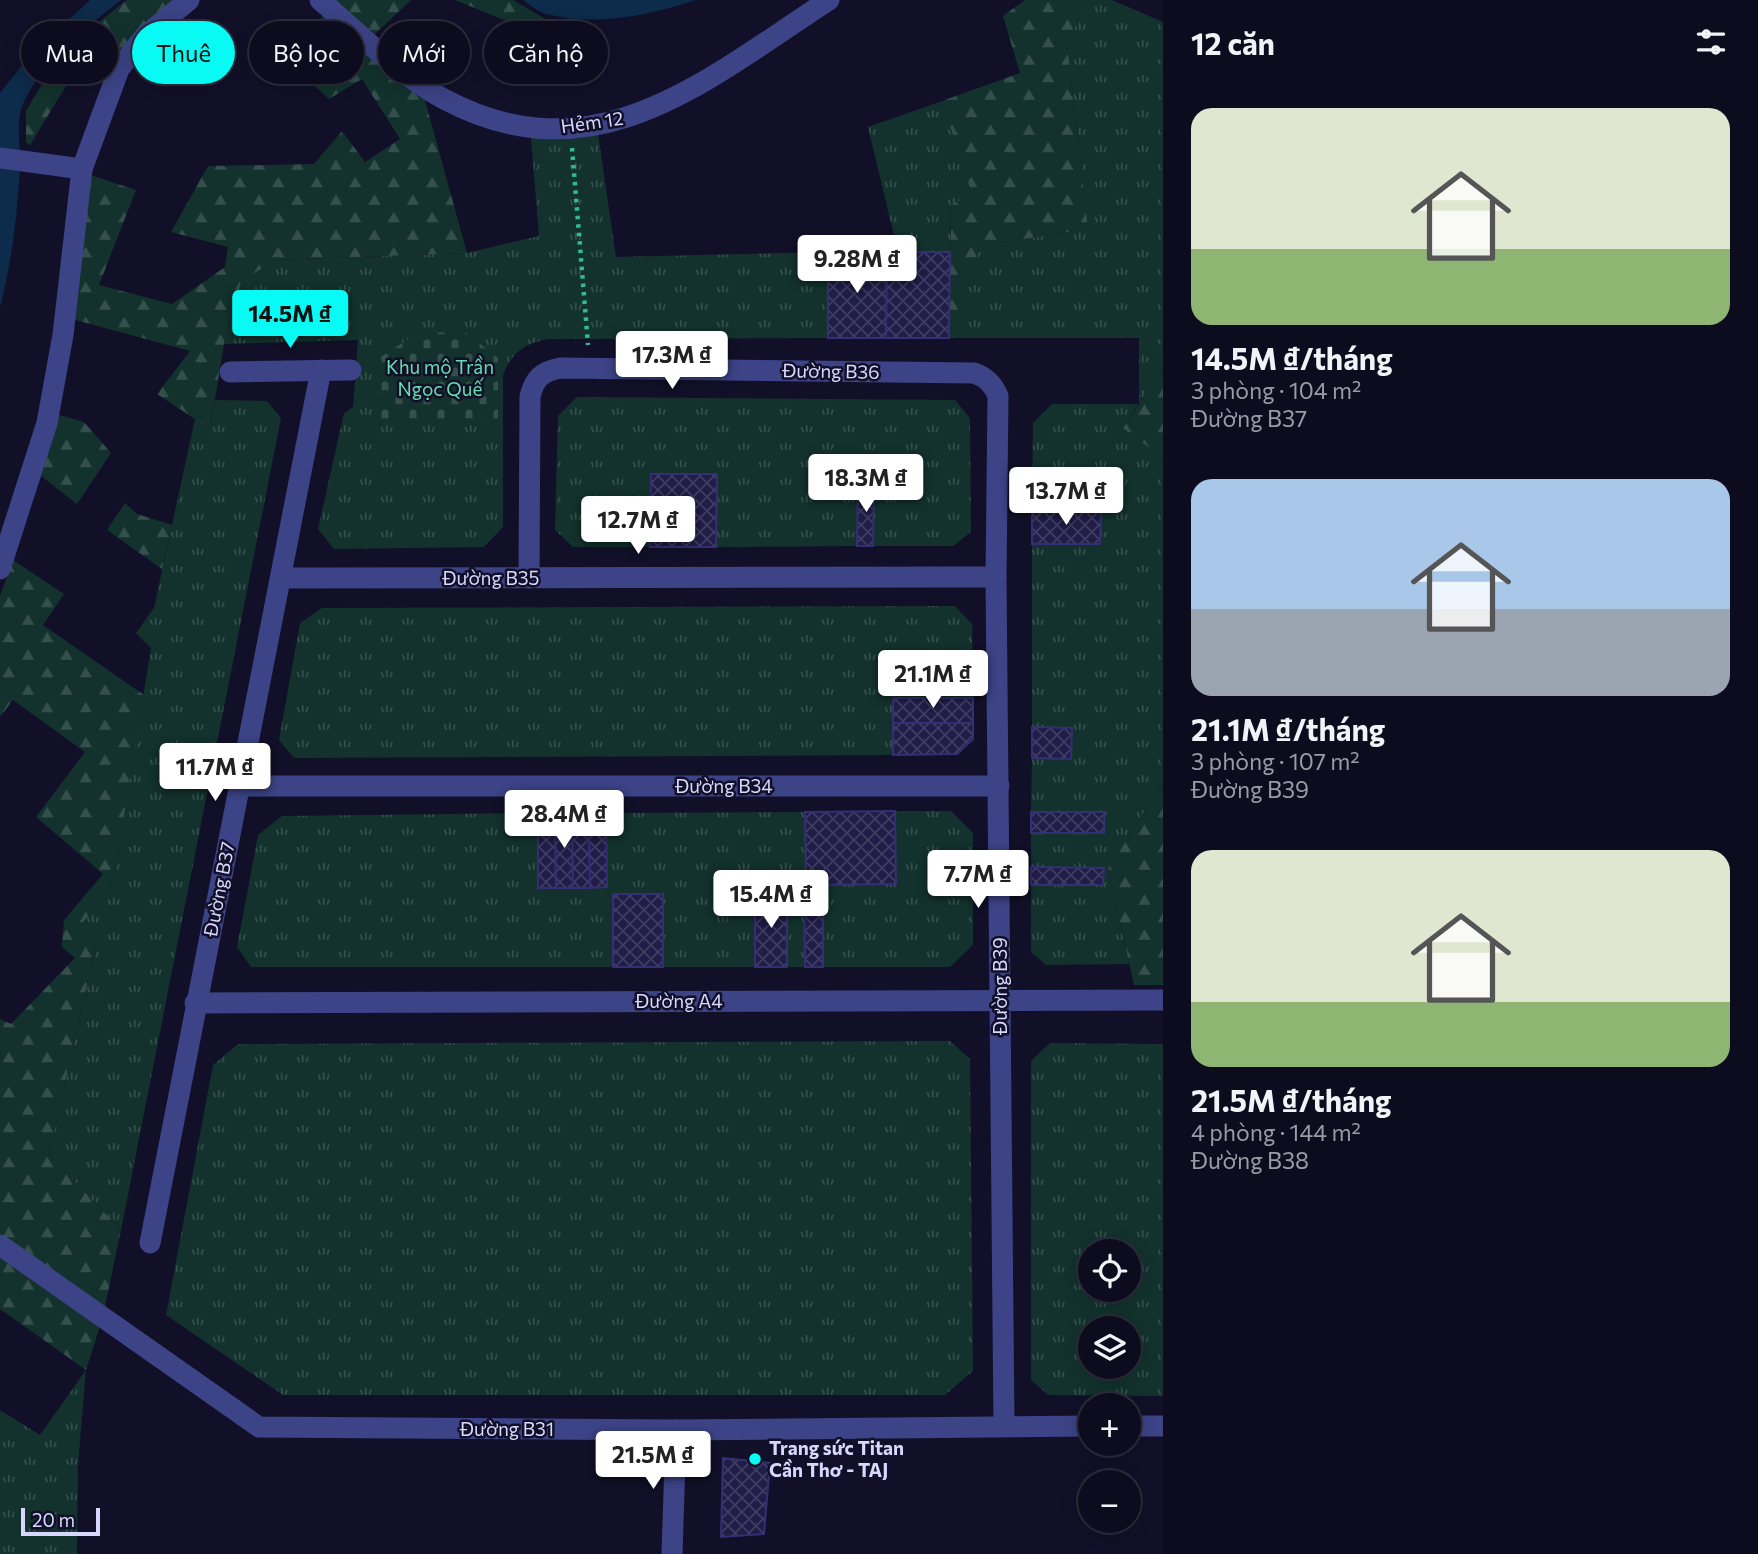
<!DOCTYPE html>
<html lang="vi">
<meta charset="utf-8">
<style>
:root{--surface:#0d0c1e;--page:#1b1a2b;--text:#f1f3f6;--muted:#9a9ba4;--line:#2d2c3c;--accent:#07fbf4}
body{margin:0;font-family:Commissioner,sans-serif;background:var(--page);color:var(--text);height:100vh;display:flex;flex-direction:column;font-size:26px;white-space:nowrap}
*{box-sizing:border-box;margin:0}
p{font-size:23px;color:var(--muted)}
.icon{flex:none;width:38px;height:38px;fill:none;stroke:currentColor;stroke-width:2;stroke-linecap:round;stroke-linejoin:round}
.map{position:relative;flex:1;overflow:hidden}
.panel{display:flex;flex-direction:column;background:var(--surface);width:595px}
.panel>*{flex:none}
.banner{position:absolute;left:21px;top:21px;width:665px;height:63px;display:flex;gap:14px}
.buttons{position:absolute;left:1078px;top:1239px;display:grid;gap:14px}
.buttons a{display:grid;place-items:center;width:63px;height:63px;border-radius:50%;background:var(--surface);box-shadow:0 4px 18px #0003,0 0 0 2px var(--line);font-size:35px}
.scale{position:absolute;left:21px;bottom:18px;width:79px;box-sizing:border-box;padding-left:7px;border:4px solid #d8d8fe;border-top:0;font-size:19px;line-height:24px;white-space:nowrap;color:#d8d8fe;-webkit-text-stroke:5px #111028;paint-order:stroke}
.price{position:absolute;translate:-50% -60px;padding:0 16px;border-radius:7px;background:#fff;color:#222;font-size:23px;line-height:46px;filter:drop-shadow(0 2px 4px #0008)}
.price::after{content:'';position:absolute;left:50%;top:42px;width:21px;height:16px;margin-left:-10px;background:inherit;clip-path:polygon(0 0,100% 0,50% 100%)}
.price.on{background:var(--accent);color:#111}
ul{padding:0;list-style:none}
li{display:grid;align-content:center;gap:14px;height:371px;padding:0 28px}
li span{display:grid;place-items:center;height:217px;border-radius:21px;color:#555}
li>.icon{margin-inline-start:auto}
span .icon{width:126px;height:126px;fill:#fffc;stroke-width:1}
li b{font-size:30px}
h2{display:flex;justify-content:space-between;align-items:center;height:84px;padding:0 28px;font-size:30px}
.tag{padding:0 24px;border-radius:32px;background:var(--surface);box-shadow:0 4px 18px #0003,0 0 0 2px var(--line);font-size:24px;line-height:63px}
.tag.on{background:var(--accent);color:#111}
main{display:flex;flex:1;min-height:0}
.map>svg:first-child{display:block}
.grass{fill:url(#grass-tufts);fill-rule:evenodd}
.forest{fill:url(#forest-firs)}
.cemetery{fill:url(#cemetery-stones)}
.water{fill:#0d2b4a}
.building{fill:url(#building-cross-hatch);stroke:#342f74;stroke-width:2}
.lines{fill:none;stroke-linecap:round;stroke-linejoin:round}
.path{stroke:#32b89f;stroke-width:4.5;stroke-dasharray:3.5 5;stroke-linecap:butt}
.minor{stroke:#3c4386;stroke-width:21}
.poi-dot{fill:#07fbf4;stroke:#111028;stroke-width:2.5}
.labels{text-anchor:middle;stroke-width:5;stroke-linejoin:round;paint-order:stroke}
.street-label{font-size:19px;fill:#d8d8fe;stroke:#111028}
.park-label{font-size:19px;fill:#64deb0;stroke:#111028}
.poi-label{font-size:19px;font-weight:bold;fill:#d8d8fe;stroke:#111028;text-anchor:start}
</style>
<main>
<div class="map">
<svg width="1163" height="1554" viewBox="0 0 1163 1554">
<defs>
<pattern id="grass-tufts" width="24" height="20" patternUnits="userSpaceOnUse" patternTransform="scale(1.75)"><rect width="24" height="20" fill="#13322d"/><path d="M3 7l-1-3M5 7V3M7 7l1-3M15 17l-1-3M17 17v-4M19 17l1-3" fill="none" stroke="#354f4c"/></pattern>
<pattern id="forest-firs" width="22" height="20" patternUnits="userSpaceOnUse" patternTransform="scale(1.75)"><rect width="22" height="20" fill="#13322d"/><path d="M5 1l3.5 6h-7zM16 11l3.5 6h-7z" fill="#354f4c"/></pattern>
<pattern id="cemetery-stones" width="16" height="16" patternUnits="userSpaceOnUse" patternTransform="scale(1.75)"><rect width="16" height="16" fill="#13322d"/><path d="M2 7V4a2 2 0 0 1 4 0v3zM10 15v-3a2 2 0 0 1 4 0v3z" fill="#354f4c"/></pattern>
<pattern id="building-cross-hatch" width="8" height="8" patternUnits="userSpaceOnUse" patternTransform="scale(1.75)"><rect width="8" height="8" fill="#201d48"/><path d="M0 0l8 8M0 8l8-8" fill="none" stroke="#403d63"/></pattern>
</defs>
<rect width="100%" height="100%" fill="#111028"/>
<g class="grass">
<path d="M 1087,0 L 1112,0 L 1163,22 L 1163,368 L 1123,427 L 1163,458 L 1163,782 L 1108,869 L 1129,964 L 1046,965 L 1031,952 L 1031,885 L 1103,885 L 1103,868 L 1031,867 L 1031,833 L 1104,812 L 1031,812 L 1032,758 L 1071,759 L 1072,728 L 1032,727 L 1032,544 L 1100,544 L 1101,510 L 1032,510 L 1033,423 L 1052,404 L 1139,404 L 1139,338 L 949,338 L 980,246 L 1088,229 L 1067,43 Z"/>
<path d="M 942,101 L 973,194 L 951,205 L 950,252 L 898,252 L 868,127 Z"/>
<path d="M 598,134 L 616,257 L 828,252 L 828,338 L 548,339 C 525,343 511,353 503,375 L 503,527 L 484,547 L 334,549 L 318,529 L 344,413 L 353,407 L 358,340 L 224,344 L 240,282 L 275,260 L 467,253 L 539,236 L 531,138 Z"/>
<path d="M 577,397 L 955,400 L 970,418 L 971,532 L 953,546 L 873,546 L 874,483 L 858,483 L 857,546 L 716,547 L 717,474 L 651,474 L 650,547 L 573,547 L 555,530 L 558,416 Z"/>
<path d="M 215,400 L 267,401 L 281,418 L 121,1230 L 49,1155 L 96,945 L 79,928 L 113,882 L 151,648 L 136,633 L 154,608 L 195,419 L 210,429 Z"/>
<path d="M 955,606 L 972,624 L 973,698 L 893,698 L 893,755 L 294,758 L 279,740 L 300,623 L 322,608 Z"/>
<path d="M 895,811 L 951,811 L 973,833 L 973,945 L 950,967 L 823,967 L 823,892 L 804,892 L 805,967 L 787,967 L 787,893 L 755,893 L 755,967 L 663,967 L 662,894 L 613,895 L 613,967 L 251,967 L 237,947 L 258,835 L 282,816 L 538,813 L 539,888 L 607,887 L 606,813 L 805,812 L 806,885 L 896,884 Z"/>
<path d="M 950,1041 L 970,1059 L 973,1371 L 945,1395 L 283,1395 L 166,1315 L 213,1065 L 238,1044 Z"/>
<path d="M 1050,1043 L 1163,1044 L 1163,1396 L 1048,1395 L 1031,1380 L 1031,1061 ZM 1090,1251 L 1129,1251 L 1129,1290 L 1090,1290 ZM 1090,1328 L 1129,1328 L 1129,1367 L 1090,1367 Z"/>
<path d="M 86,1370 L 78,1464 L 77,1554 L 0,1554 L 0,1410 L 40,1435 Z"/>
</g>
<g class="forest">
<path d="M 127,0 L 179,0 L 110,66 L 86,53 L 30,145 L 26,143 L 26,111 L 47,76 L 73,42 Z"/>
<path d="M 335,0 L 411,0 L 374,35 Z"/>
<path d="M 455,0 L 513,0 L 549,21 L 533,32 Z"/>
<path d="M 1025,0 L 1087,0 L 1067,43 L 1088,229 L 980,246 L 949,338 L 951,205 L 972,194 L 942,101 L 1020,73 L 1003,16 Z"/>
<path d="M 323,15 L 424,97 L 467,253 L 275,260 L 241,282 L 224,344 L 210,429 L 157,394 L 190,351 L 72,319 L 90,175 L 136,190 L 99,285 L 172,304 L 225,267 L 228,247 L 171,232 L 208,166 L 314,164 L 342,131 L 365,162 L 400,139 L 362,79 L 329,99 L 298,71 Z"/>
<path d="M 1163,368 L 1163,458 L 1123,428 Z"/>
<path d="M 56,414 L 84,422 L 111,453 L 77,504 L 41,476 Z"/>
<path d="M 125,503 L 137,514 L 172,525 L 162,569 L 107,530 Z"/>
<path d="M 13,560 L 64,594 L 43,625 L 144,695 L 113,882 L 79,928 L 96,944 L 49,1155 L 121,1230 L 104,1311 L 0,1238 L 0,1019 L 11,1024 L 75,958 L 62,947 L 64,920 L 103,874 L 36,817 L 85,752 L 13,700 L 0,717 L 0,596 Z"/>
<path d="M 1163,782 L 1163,985 L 1134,985 L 1108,869 Z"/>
<path d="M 0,1253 L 101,1323 L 86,1370 L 0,1309 Z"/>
</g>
<path class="cemetery" d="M 465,332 L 498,358 L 498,424 L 381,422 L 382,356 L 418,333 Z"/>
<g class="water">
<path d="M 90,0 L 121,0 C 87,27 35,67 21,110 C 16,127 21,151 20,169 C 17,216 12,262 0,307 L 0,93 L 28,58 Z"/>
<path d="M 523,0 L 696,0 C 650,15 595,27 546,14 C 538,12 530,5 523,0 Z"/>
</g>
<g class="building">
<path d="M 828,252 L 887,252 L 886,338 L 828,338 Z"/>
<path d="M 887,252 L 950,252 L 949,338 L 886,338 Z"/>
<path d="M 651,474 L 717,474 L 716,547 L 650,547 Z"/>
<path d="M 858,483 L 874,483 L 873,546 L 857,546 Z"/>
<path d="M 1101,509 L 1100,544 L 1032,544 L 1032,510 Z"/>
<rect x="893" y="698" width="80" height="25"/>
<path d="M 893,723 L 973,723 L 973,739 L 957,754 L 893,755 Z"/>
<path d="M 1032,727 L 1072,728 L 1071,759 L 1032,758 Z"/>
<path d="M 895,811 L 896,884 L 806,885 L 805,812 Z"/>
<rect x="1031" y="812" width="73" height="21"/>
<path d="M 538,813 L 555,813 L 556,888 L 538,888 Z"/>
<path d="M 555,813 L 572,813 L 573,888 L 556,888 Z"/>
<path d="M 572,813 L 589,813 L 590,888 L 573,888 Z"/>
<path d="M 589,813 L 606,813 L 607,887 L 590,888 Z"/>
<path d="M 1031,867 L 1104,868 L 1103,885 L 1031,885 Z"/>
<path d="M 804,892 L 823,892 L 823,967 L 805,967 Z"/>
<rect x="755" y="893" width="32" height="74"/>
<rect x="613" y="894" width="50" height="73"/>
<path d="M 723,1458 L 770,1463 L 764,1534 L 721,1537 Z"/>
</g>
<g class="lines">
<path class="path" d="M 572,148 L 588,345"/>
<g class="minor">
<path d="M 320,0 C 359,33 399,75 444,99 C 595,180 707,79 829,0"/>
<path d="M 0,158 L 82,169"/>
<path d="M 230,372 L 351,370"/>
<path d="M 0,569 L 47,423 L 63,335 L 82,169 L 119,69 L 145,36 L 189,0"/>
<path d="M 281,578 L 996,577"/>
<path d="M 529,578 L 530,397 C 534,379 541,372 560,368 L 974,373 C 986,377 993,384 998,396 L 996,577 L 1004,1426"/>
<path d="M 239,786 L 999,786"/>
<path d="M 195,1003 L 1163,1000"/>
<path d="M 150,1243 L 321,370"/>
<path d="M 0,1245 L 259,1427 L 676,1430 L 1090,1426"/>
<path d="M 1129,1426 L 1163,1426"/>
<path d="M 672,1554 L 676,1430"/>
</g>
</g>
<circle class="poi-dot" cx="755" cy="1459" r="7"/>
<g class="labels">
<g class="street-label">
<text transform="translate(592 122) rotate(-8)" y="7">Hẻm 12</text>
<text transform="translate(831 371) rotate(1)" y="7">Đường B36</text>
<text x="491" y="585">Đường B35</text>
<text x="724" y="793">Đường B34</text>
<text transform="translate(219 889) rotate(-79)" y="7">Đường B37</text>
<text transform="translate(1000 986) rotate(-90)" y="7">Đường B39</text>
<text x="679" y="1008">Đường A4</text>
<text x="507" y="1436">Đường B31</text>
</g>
<g class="park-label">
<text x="440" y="374">Khu mộ Trần<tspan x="440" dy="22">Ngọc Quế</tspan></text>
</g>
<g class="poi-label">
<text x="769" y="1455">Trang sức Titan<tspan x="769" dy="22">Cần Thơ - TAJ</tspan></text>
</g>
</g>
</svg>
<div class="buttons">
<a><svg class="icon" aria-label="locate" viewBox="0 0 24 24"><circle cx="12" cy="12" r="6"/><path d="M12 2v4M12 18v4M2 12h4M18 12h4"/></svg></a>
<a><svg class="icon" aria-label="layers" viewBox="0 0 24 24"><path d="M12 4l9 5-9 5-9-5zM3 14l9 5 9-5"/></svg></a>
<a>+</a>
<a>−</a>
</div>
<div class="scale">20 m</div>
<b class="price" style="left:857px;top:295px">9.28M ₫</b>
<b class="price on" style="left:290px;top:350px">14.5M ₫</b>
<b class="price" style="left:672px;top:391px">17.3M ₫</b>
<b class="price" style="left:866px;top:514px">18.3M ₫</b>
<b class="price" style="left:1066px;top:527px">13.7M ₫</b>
<b class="price" style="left:638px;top:556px">12.7M ₫</b>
<b class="price" style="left:933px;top:710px">21.1M ₫</b>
<b class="price" style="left:215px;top:803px">11.7M ₫</b>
<b class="price" style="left:564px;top:850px">28.4M ₫</b>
<b class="price" style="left:978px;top:910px">7.7M ₫</b>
<b class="price" style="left:771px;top:930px">15.4M ₫</b>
<b class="price" style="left:653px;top:1491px">21.5M ₫</b>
<div class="banner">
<a class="tag">Mua</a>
<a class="tag on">Thuê</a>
<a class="tag">Bộ lọc</a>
<a class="tag">Mới</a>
<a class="tag">Căn hộ</a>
</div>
</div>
<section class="panel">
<h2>12 căn<svg class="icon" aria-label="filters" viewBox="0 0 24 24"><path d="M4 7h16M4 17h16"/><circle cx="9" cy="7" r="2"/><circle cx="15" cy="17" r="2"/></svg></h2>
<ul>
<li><span style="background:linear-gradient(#dfe7d0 65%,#8fb573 0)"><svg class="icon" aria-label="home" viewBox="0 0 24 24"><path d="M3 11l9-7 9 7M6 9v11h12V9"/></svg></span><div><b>14.5M ₫/tháng</b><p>3 phòng · 104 m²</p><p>Đường B37</p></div></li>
<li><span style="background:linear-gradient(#a9c7e8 60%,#9aa5b1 0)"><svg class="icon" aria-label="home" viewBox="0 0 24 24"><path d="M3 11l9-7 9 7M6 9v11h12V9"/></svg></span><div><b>21.1M ₫/tháng</b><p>3 phòng · 107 m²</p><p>Đường B39</p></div></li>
<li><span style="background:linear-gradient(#dfe7d0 70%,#8fb573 0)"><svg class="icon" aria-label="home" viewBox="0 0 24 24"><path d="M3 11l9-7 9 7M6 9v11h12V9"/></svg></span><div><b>21.5M ₫/tháng</b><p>4 phòng · 144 m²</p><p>Đường B38</p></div></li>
</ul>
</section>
</main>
